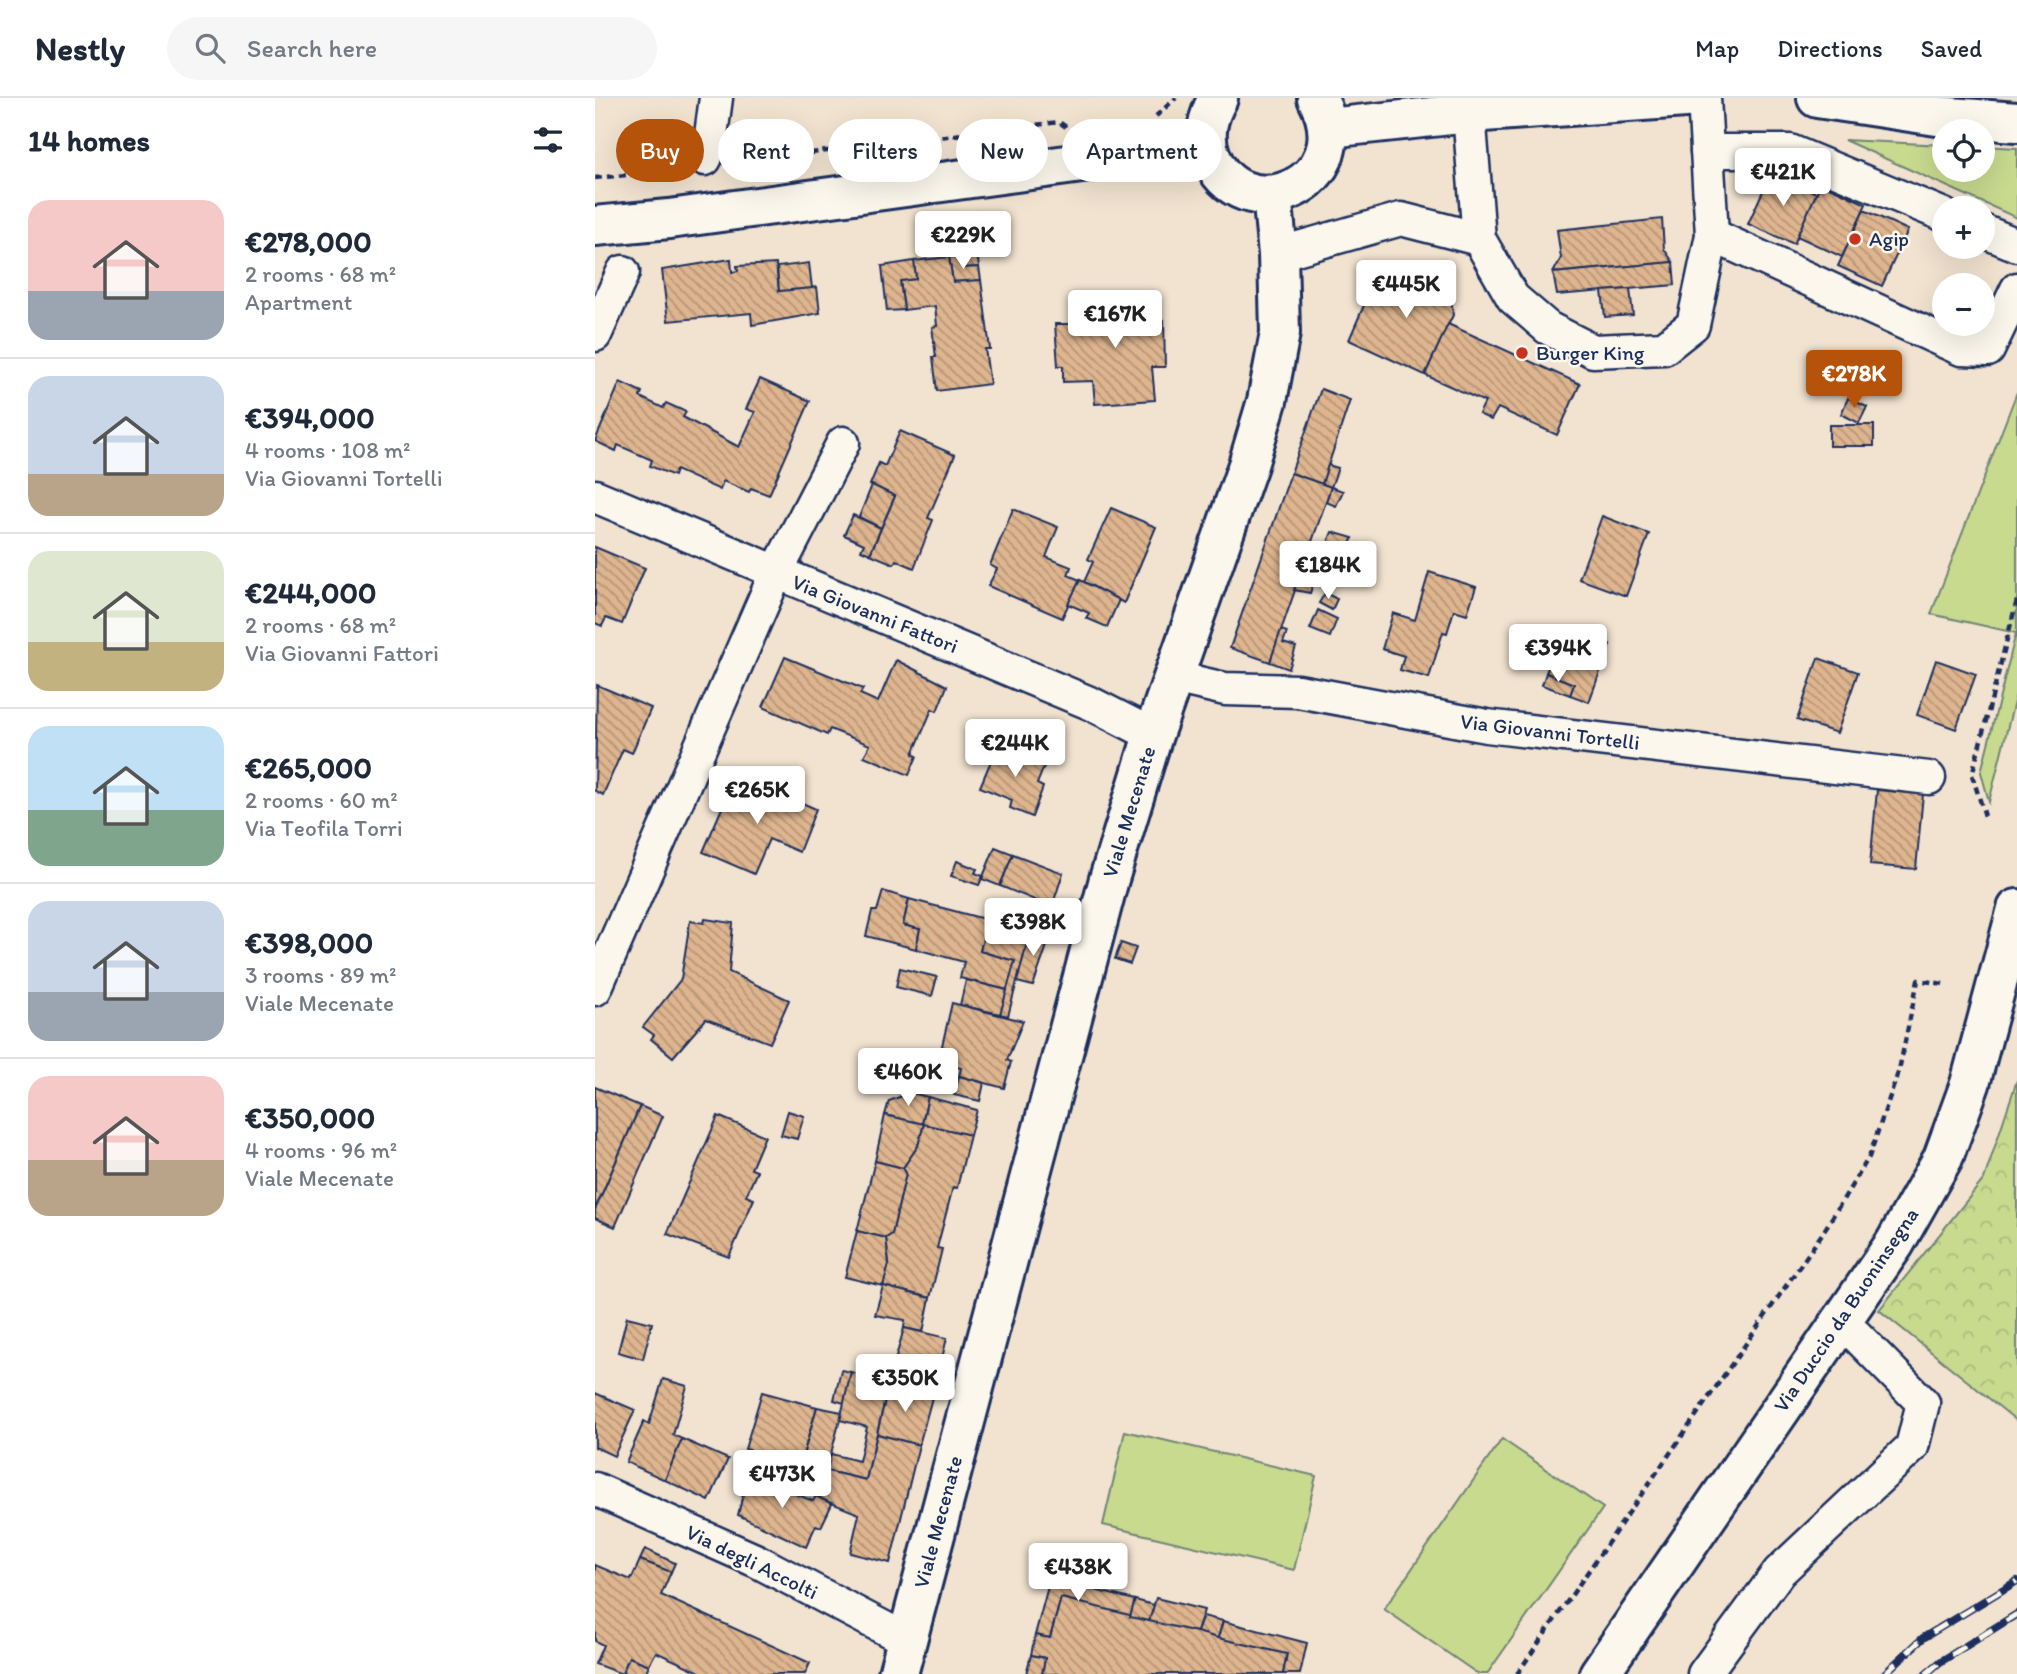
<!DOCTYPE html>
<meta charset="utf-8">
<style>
:root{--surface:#fff;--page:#f6f6f7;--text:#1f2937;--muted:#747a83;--line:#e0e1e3;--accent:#b45309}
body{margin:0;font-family:Itim,sans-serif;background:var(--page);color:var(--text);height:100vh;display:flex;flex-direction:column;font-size:26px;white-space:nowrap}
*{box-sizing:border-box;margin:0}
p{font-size:23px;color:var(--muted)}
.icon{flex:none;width:38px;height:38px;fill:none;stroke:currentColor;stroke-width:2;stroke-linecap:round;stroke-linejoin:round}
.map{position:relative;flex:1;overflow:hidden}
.side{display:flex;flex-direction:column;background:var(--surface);width:595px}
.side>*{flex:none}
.hud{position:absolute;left:21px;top:21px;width:665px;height:63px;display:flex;gap:14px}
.fabs{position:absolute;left:1337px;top:21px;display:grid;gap:14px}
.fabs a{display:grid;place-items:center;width:63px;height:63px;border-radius:50%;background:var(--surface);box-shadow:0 7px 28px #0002;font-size:35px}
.price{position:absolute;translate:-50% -60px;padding:0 16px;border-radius:7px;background:#fff;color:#222;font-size:23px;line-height:46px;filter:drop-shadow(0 2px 4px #0008)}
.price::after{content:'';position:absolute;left:50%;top:42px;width:21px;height:16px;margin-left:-10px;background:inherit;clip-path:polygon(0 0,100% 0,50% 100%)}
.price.on{background:var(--accent);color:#fff}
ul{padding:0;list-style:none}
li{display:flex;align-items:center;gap:21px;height:175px;padding:0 28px}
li+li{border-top:2px solid var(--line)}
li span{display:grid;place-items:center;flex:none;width:196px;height:140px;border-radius:21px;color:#555}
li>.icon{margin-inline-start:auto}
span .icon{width:84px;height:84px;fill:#fffc;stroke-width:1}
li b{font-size:30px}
h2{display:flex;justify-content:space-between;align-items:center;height:84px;padding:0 28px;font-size:30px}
.chip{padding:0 24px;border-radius:32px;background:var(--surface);box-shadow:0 7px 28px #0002;font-size:24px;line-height:63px}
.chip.on{background:var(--accent);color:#fff}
header{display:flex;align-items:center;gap:42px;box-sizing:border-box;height:98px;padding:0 35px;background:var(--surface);border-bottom:2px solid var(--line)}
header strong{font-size:33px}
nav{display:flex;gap:38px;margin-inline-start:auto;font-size:24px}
.search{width:490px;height:63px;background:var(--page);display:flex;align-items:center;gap:18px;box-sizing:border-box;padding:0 24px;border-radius:38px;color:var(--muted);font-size:26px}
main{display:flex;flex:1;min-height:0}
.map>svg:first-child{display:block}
.green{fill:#c7da8e;stroke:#718476;stroke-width:2}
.forest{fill:url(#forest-crowns);stroke:#718476;stroke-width:2}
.building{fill:url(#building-back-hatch);stroke:#1b2f5e;stroke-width:2}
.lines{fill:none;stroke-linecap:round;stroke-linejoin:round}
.minor-casing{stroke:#1b2f5e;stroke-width:37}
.major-casing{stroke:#1b2f5e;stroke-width:44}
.path{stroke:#1b2f5e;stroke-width:4.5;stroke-dasharray:7 5;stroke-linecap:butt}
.minor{stroke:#fbf7ec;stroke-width:32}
.major{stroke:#fbf7ec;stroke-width:38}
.rail-casing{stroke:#1b2f5e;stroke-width:8}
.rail{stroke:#fbf7ec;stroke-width:5;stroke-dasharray:16;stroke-linecap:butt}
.poi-dot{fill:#c8321e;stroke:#fbf7ec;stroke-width:2.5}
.labels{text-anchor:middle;stroke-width:5;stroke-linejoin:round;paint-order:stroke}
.poi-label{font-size:21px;fill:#1b2f5e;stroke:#fbf7ec;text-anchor:start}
.street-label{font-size:21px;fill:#1b2f5e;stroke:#fbf7ec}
</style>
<header>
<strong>Nestly</strong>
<div class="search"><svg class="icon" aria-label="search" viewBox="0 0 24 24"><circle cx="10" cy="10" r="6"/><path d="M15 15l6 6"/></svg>Search here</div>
<nav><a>Map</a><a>Directions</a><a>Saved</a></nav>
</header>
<main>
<section class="side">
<h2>14 homes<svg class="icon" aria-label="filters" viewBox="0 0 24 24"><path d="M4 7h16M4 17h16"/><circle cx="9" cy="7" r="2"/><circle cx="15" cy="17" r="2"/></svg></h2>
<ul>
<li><span style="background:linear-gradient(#f6c9c9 65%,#9aa5b1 0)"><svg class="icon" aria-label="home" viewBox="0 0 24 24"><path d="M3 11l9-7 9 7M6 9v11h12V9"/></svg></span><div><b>€278,000</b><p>2 rooms · 68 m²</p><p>Apartment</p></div></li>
<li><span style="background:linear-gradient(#c9d6e8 70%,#b9a48a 0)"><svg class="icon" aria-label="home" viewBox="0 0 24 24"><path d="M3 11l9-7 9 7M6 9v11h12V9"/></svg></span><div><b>€394,000</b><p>4 rooms · 108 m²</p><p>Via Giovanni Tortelli</p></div></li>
<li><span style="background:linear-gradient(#dfe7d0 65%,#c2b280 0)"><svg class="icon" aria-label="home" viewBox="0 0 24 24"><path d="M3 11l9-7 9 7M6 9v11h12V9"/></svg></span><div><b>€244,000</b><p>2 rooms · 68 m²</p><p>Via Giovanni Fattori</p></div></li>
<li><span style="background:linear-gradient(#bfe0f5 60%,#7fa58c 0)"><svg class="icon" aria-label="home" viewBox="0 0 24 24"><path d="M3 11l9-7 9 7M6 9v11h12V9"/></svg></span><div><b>€265,000</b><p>2 rooms · 60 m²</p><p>Via Teofila Torri</p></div></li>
<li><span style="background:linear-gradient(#c9d6e8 65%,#9aa5b1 0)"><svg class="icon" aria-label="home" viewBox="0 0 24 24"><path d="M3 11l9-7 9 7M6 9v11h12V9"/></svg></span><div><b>€398,000</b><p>3 rooms · 89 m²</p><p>Viale Mecenate</p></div></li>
<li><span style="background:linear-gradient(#f6c9c9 60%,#b9a48a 0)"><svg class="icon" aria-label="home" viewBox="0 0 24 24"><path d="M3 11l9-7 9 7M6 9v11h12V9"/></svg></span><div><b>€350,000</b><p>4 rooms · 96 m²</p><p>Viale Mecenate</p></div></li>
</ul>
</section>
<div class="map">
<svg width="1422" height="1576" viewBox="0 0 1422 1576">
<defs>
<pattern id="forest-crowns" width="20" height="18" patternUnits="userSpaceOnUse" patternTransform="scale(1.75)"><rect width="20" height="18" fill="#c7da8e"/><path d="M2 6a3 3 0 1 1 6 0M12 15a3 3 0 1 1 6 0" fill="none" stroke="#aabb7d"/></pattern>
<pattern id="building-back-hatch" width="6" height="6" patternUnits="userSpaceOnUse" patternTransform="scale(1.75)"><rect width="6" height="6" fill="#deb58e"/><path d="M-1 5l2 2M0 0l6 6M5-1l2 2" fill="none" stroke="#b39477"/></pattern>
</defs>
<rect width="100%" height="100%" fill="#f2e3d0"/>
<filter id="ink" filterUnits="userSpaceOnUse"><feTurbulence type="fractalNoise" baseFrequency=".0143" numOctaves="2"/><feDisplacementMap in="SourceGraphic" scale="14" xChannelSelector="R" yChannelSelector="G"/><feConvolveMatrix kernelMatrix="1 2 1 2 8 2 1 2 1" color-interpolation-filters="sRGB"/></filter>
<g filter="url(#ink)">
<g class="green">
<path d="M 1249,42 L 1349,47 L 1349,72 L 1388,72 L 1388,48 L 1422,50 L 1422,120 Z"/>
<path d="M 1422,294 L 1422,592 L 1394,704 L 1386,674 L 1421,535 L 1336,516 Z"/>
<path d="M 530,1333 L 721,1378 L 699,1472 L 508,1427 Z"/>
<path d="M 907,1341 L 1008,1410 L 892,1576 L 883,1576 L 789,1511 Z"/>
</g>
<path class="forest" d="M 1422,982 L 1422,1323 L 1284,1212 L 1389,1081 Z"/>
<g class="building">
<path d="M 1176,75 L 1222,95 L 1199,146 L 1153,126 Z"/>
<path d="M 1226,85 L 1271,106 L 1247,159 L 1202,138 Z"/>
<path d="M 1269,112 L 1313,132 L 1287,188 L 1243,168 Z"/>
<path d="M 1067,121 L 1069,151 L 1078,164 L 958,175 L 966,160 L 962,132 Z"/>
<path d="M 382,155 L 384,169 L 368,170 L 367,157 Z"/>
<path d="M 367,157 L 368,170 L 384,169 L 386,182 L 358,184 L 354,159 Z"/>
<path d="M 354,159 L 358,184 L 386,182 L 395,251 L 390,251 L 395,286 L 342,293 L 338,259 L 341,259 L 337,229 L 342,228 L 340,208 L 309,212 L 305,183 L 321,181 L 319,163 Z"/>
<path d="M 136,161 L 137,174 L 143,173 L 142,168 L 181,166 L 184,193 L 222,189 L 225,215 L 157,227 L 156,215 L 73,223 L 67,172 Z"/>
<path d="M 319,163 L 321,181 L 305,183 L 309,212 L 292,213 L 287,168 Z"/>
<path d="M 1078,164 L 1080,187 L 962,197 L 958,175 Z"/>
<path d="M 214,165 L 217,190 L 184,193 L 182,169 Z"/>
<path d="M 854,179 L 858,217 L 830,277 L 754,242 L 779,184 Z"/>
<path d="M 1035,191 L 1038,217 L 1010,219 L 1007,193 Z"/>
<path d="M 562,196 L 563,221 L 569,222 L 570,269 L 557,269 L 560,302 L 500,306 L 498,283 L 468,284 L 468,268 L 463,268 L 460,226 L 480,226 L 479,220 L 497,219 L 497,225 L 514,224 L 511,200 Z"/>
<path d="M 853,226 L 985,286 L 962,337 L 903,310 L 896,322 L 884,316 L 890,304 L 830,277 Z"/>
<path d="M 165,281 L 215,303 L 174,397 L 156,390 L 154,394 L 128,383 L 125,392 L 81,372 L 79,378 L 55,368 L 57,362 L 23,347 L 21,353 L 0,343 L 25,284 L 47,294 L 45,299 L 68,310 L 71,305 L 91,314 L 88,319 L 144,349 L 160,314 L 151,311 Z"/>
<path d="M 726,291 L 755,302 L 727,386 L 696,375 Z"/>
<path d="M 1253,300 L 1272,309 L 1264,325 L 1246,316 Z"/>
<rect x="1234" y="327" width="45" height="21"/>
<path d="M 305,333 L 360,357 L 333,420 L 338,422 L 319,470 L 301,462 L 299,466 L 275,456 L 300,398 L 275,387 L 284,365 L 290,368 Z"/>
<path d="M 733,367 L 743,370 L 736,389 L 727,386 Z"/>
<path d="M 696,375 L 736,389 L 675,564 L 635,550 Z"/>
<path d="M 277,387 L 300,398 L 286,430 L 264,419 Z"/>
<path d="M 736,389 L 748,393 L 741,408 L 731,404 Z"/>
<path d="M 516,410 L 561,429 L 529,505 L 489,484 L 498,464 L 493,461 Z"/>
<path d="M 418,411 L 463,429 L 451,459 L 476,469 L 473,477 L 485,482 L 467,520 L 393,488 L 402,471 L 395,467 Z"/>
<path d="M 258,417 L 286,430 L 275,456 L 266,452 L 269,446 L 249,437 Z"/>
<path d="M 1007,418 L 1054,436 L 1031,498 L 984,481 Z"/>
<path d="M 737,434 L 758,440 L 730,489 L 718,485 L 720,481 L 711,478 L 715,469 L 722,473 Z"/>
<path d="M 0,449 L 50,470 L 27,526 L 11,520 L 7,528 L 0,525 Z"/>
<path d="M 834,474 L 881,489 L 872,516 L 859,512 L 852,535 L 848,534 L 834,580 L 805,572 L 809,558 L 787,551 L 798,515 L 820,522 Z"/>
<path d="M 705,476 L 720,481 L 715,495 L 699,492 Z"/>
<path d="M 485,482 L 524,502 L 512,529 L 491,520 L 494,515 L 473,506 Z"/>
<path d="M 730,495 L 742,501 L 737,512 L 724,505 Z"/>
<path d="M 723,512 L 742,521 L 735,539 L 715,531 Z"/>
<path d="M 968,529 L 1015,546 L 994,604 L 975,597 L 979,586 L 951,575 Z"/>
<path d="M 686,532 L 692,534 L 688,545 L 701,549 L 694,571 L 675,564 Z"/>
<path d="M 190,559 L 268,591 L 265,596 L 283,604 L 301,562 L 352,588 L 342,613 L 337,611 L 318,656 L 322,658 L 314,677 L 269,658 L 275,647 L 235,631 L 232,637 L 168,609 Z"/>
<path d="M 1223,560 L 1263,574 L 1242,635 L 1202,622 Z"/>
<path d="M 1341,562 L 1381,576 L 1361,631 L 1322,617 Z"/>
<path d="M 951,575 L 979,586 L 975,597 L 947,587 Z"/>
<path d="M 2,587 L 56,610 L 37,655 L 28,651 L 8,697 L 0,693 Z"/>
<path d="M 403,646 L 421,653 L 422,651 L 450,666 L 442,686 L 448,689 L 437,719 L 415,710 L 417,702 L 385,689 Z"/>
<path d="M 153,681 L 221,711 L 204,754 L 174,741 L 159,776 L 108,754 L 133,696 L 145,701 Z"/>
<path d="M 1282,692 L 1328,696 L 1321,771 L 1275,767 Z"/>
<path d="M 400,749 L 418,756 L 405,788 L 387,781 Z"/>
<path d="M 418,756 L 468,775 L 457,809 L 405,788 Z"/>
<path d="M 362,763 L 382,771 L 380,775 L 388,778 L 384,787 L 356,778 Z"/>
<path d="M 288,793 L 314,801 L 308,827 L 325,831 L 321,851 L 271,838 L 277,813 L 282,813 Z"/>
<path d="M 314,801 L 393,822 L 385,853 L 420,863 L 412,892 L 365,880 L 369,864 L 321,851 L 325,831 L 308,827 Z"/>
<path d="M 110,821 L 138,825 L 134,874 L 194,902 L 175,945 L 111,921 L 78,959 L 56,941 L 59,937 L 48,929 L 86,881 L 95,823 L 109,825 Z"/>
<path d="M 393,822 L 435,834 L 413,918 L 405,916 L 420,863 L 385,853 Z"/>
<path d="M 435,834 L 455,839 L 438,888 L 422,884 Z"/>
<path d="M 526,845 L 541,850 L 535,866 L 520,861 Z"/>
<path d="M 305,870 L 342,879 L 337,898 L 301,889 Z"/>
<path d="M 371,882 L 412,892 L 405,916 L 365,907 Z"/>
<path d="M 357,905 L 428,923 L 412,962 L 416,964 L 409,990 L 364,978 L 366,970 L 343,965 Z"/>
<path d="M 364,978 L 389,985 L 385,1003 L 359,997 Z"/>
<path d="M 0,989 L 45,1008 L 0,1112 Z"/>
<path d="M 308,993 L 333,999 L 327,1026 L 290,1017 L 294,1003 L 307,998 Z"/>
<path d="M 333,999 L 382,1012 L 375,1037 L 327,1026 Z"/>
<path d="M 45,1008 L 68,1018 L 20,1129 L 0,1120 L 0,1112 Z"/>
<path d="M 193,1013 L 209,1018 L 202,1041 L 186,1037 Z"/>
<path d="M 290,1017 L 329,1026 L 323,1048 L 308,1070 L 280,1063 Z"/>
<path d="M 123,1018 L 170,1038 L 156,1071 L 162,1073 L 151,1098 L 159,1101 L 134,1159 L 72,1136 Z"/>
<path d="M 329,1026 L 375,1037 L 362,1090 L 358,1089 L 342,1150 L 347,1151 L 335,1200 L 288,1188 L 294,1166 L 291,1140 L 297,1136 L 311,1075 L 308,1070 L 323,1048 Z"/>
<path d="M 280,1063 L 308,1070 L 311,1075 L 297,1136 L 291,1140 L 262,1133 Z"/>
<path d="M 262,1133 L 291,1140 L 294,1166 L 288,1188 L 250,1179 Z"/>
<path d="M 288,1188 L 335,1200 L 328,1234 L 309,1230 L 310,1222 L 280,1217 Z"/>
<path d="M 32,1219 L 57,1225 L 48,1261 L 23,1254 Z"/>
<path d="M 309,1230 L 352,1240 L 338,1296 L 294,1285 Z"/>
<path d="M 246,1272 L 256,1274 L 249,1305 L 239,1302 Z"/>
<path d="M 256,1274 L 294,1285 L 271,1382 L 232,1373 L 236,1356 L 264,1363 L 272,1329 L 245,1322 Z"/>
<path d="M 68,1281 L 92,1288 L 78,1337 L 87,1341 L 70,1382 L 31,1364 L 49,1323 L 54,1326 Z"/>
<path d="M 294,1285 L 338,1296 L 324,1347 L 282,1336 Z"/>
<path d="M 167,1294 L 222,1309 L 205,1367 L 150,1351 Z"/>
<path d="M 0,1295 L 40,1312 L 19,1358 L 0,1349 Z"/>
<path d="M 222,1309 L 247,1314 L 226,1393 L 200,1386 Z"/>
<path d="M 282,1336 L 324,1347 L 295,1465 L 255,1455 L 264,1416 L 224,1400 L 232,1373 L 271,1382 Z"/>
<path d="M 87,1341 L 133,1361 L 114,1403 L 70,1382 Z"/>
<path d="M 153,1376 L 176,1380 L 176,1386 L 218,1403 L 221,1398 L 237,1406 L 226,1429 L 221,1427 L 211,1449 L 143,1417 Z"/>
<path d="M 50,1451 L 80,1465 L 76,1474 L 45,1462 Z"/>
<path d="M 45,1462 L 76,1474 L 66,1497 L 215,1565 L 210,1576 L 109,1576 L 61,1554 L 54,1567 L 34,1559 L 27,1576 L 0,1566 L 8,1547 L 0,1543 L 0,1467 L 36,1482 Z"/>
<path d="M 455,1481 L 540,1502 L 535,1519 L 466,1500 L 455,1540 L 440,1537 Z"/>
<path d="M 466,1500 L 692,1556 L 688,1576 L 447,1576 L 450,1560 L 436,1557 L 440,1537 L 455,1540 Z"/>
<path d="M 561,1500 L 609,1512 L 602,1534 L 554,1523 Z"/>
<path d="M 540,1502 L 559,1507 L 554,1523 L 535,1519 Z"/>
<path d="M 608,1518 L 628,1523 L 623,1540 L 602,1534 Z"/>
<path d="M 628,1523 L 712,1545 L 705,1576 L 688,1576 L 692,1556 L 623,1540 Z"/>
<path d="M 436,1557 L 450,1560 L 447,1576 L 431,1576 Z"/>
<path d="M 34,1559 L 54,1567 L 50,1576 L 27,1576 Z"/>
</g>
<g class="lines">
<g class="minor-casing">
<g id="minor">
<path d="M 874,15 L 884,141 L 918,200 L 953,230 L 998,253 L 1069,250 L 1098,227 L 1117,137 L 1109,0"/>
<path d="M 1112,53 L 1195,53 L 1349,117"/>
<path d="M 110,61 L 114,52 L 121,0"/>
<path d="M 1388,133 L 1422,147"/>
<path d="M 1117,137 L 1366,251 L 1393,252 L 1422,191"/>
<path d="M 683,156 L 806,121 L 884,141"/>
<path d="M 0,237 L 28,174"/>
<path d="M 0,398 L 497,606 L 558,637"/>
<path d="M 578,579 L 630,591 L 703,593 L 892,628 L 1334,680"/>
<path d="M 0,891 L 181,475 L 248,345"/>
<path d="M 0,1391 L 162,1463 L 312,1542"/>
<path d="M 1109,1576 L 1184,1474 L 1317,1349 L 1328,1305 L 1247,1223"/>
</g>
</g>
<g class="major-casing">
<g id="major">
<path d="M 623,0 C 613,18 608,36 615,56 C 645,137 769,86 722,0"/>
<path d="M 1222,0 L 1342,18 L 1422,24"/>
<path d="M 734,30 L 874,15 L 1091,0"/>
<path d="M 0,128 L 74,121 L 612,48"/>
<path d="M 303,1576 L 514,781 L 558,637 L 653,367 L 672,303 L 685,235 L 683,156 L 677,97"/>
<path d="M 1004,1576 L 1300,1145 L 1348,1060 L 1375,986 L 1422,811"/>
</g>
</g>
<g class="path">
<path d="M 561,18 L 581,0"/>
<path d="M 144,64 L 464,24 L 474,31"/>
<path d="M 0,80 L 83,72"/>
<path d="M 1390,718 L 1377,677 L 1422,502"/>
<path d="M 922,1576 L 1227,1136 L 1274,1059 L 1304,972 L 1323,882 L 1349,886"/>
</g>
<use href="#minor" class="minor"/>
<use href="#major" class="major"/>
<g class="rail-casing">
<g id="rail">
<path d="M 1289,1576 L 1328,1540 L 1422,1483"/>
<path d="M 1331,1576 L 1345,1564 L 1422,1516"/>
</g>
</g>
<use href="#rail" class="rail"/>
</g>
</g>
<g class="poi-dot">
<circle cx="1260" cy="141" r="7"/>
<circle cx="927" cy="255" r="7"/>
</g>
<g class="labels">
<g class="poi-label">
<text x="1274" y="148">Agip</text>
<text x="941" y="262">Burger King</text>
</g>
<g class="street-label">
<text transform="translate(280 516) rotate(22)" y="7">Via Giovanni Fattori</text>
<text transform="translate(955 634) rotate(7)" y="7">Via Giovanni Tortelli</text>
<text transform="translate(534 714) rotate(-73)" y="7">Viale Mecenate</text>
<text transform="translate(1251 1212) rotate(-56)" y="7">Via Duccio da Buoninsegna</text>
<text transform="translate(343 1424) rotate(-75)" y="7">Viale Mecenate</text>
<text transform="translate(157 1464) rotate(26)" y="7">Via degli Accolti</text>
</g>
</g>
</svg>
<div class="fabs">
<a><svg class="icon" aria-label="locate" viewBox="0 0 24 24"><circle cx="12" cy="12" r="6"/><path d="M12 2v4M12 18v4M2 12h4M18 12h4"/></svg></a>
<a>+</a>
<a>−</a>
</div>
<b class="price" style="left:1188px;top:110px">€421K</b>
<b class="price" style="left:368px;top:173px">€229K</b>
<b class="price" style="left:811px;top:222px">€445K</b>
<b class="price" style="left:520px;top:252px">€167K</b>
<b class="price on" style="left:1259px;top:312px">€278K</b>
<b class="price" style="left:733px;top:503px">€184K</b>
<b class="price" style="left:963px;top:586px">€394K</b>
<b class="price" style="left:420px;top:681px">€244K</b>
<b class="price" style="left:162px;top:728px">€265K</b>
<b class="price" style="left:438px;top:860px">€398K</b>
<b class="price" style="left:313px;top:1010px">€460K</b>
<b class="price" style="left:310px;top:1316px">€350K</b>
<b class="price" style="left:187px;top:1412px">€473K</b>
<b class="price" style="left:483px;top:1505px">€438K</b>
<div class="hud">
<a class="chip on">Buy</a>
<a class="chip">Rent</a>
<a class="chip">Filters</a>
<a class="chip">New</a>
<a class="chip">Apartment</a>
</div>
</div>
</main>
